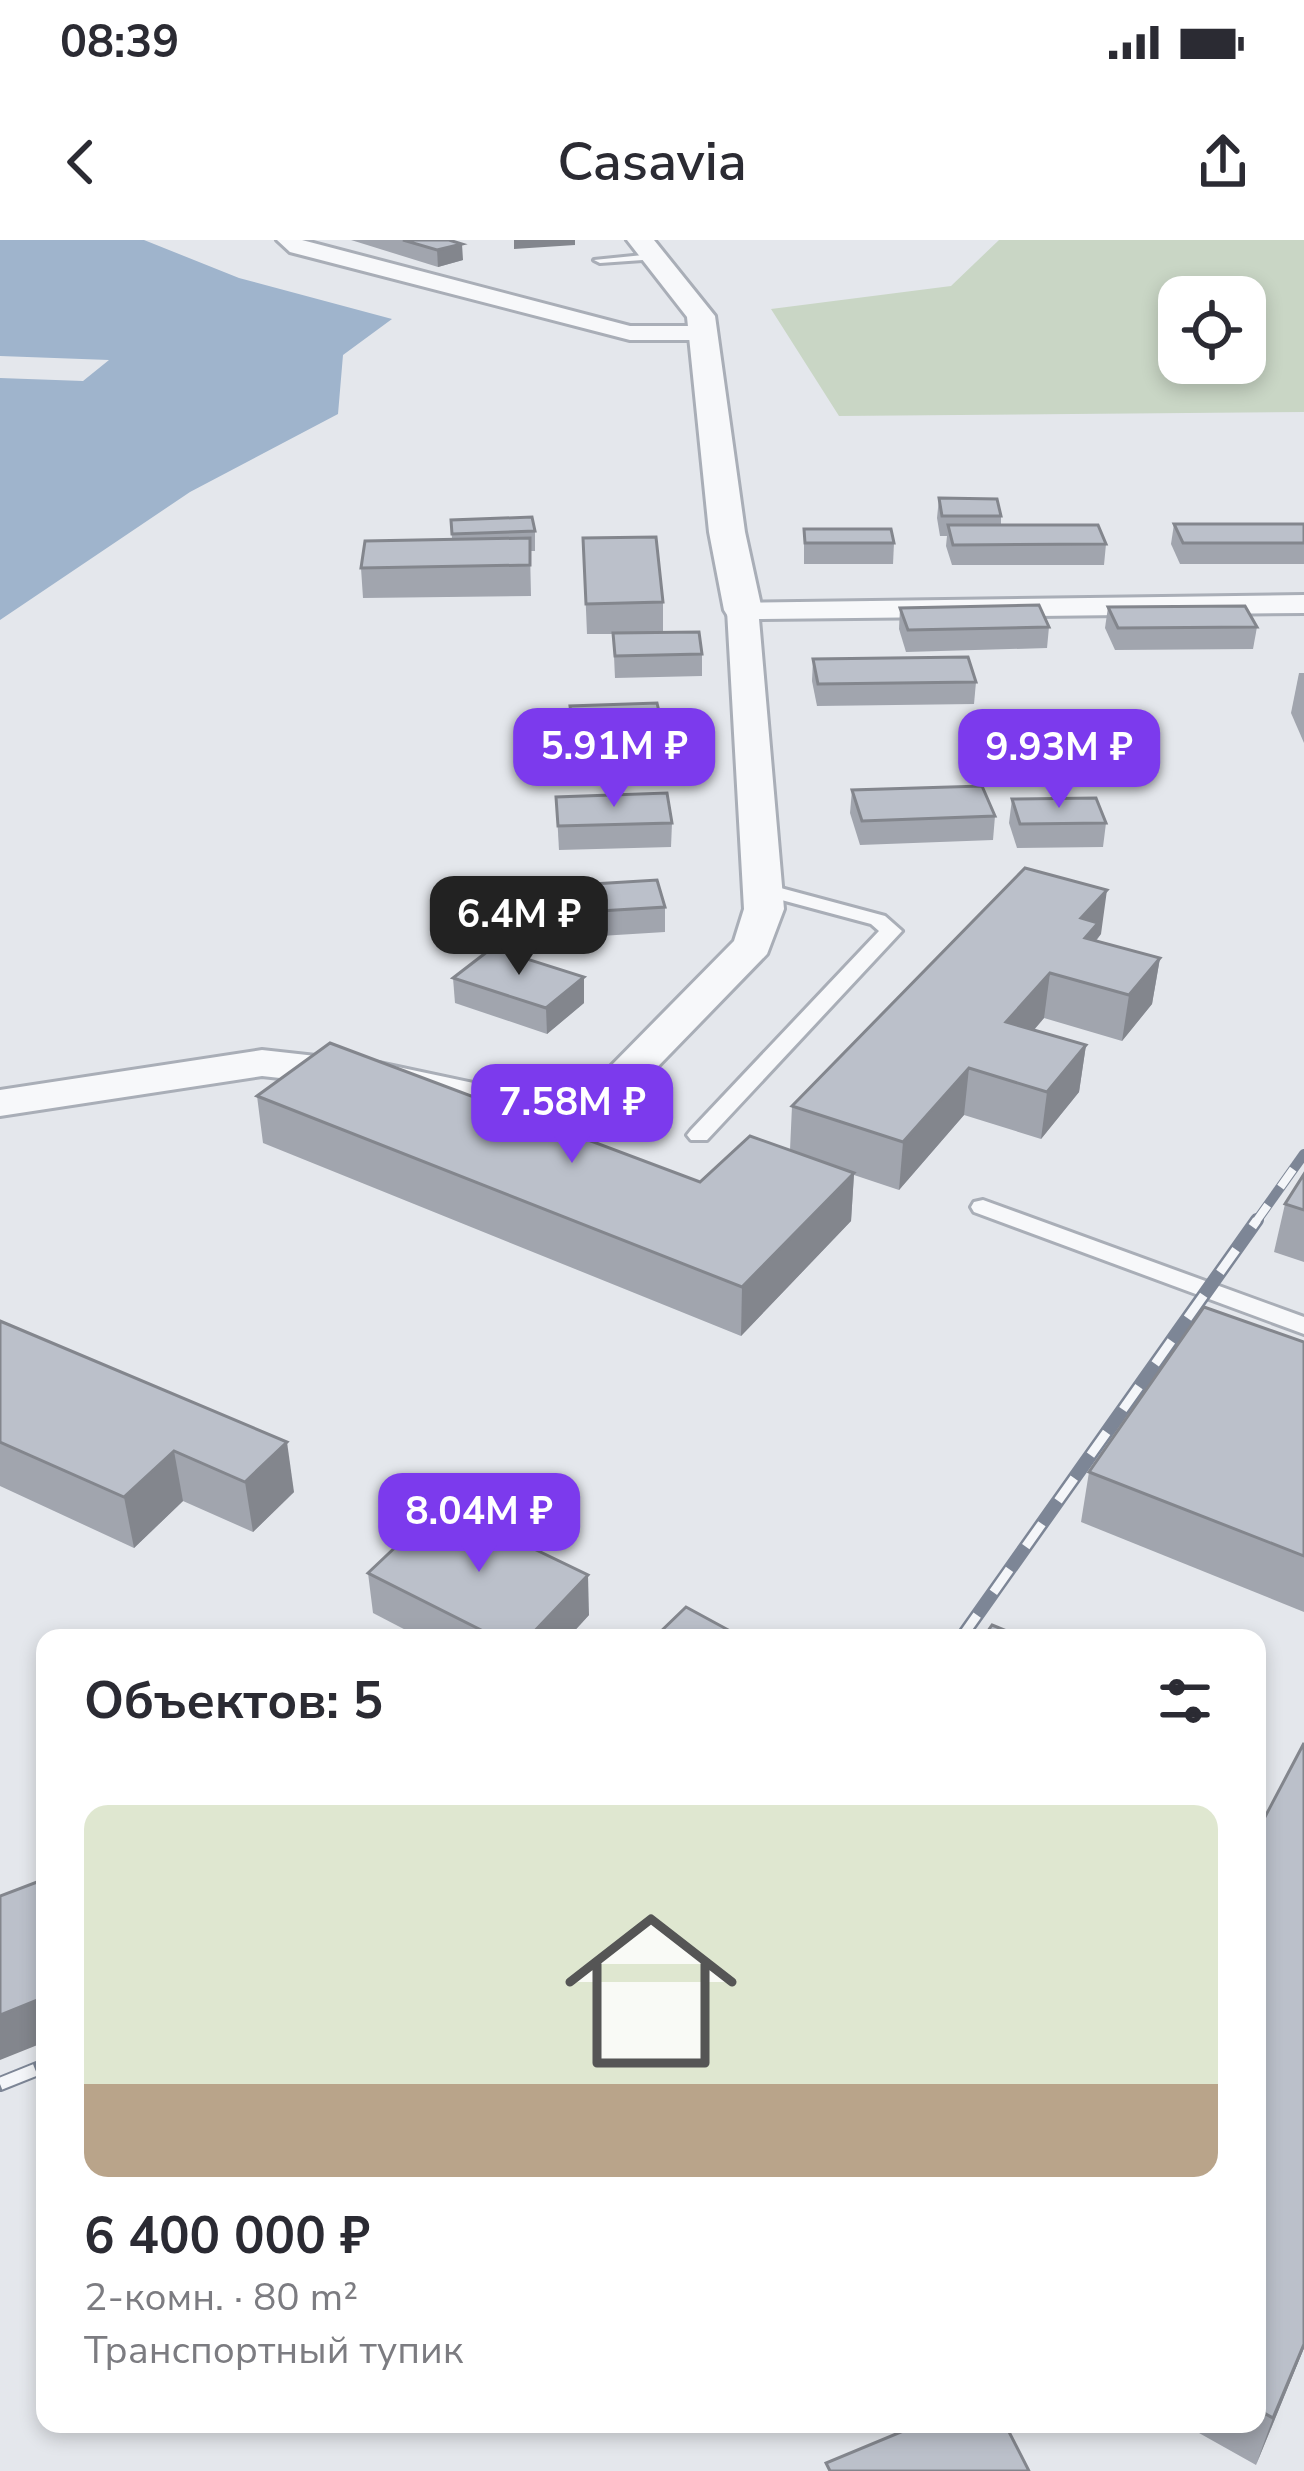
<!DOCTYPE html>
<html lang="ru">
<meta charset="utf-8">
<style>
:root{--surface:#fff;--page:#f7f7f7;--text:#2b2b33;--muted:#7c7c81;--accent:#7c3aed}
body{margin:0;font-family:"Nunito Sans",sans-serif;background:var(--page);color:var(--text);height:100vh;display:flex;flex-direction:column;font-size:45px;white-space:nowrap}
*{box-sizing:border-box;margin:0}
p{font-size:39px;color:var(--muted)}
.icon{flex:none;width:66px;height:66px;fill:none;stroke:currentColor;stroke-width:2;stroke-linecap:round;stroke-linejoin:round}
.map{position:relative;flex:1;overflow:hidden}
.sheet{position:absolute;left:36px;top:1389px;width:1230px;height:804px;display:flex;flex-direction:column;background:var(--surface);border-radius:24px;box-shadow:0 6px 18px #0003}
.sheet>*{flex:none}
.controls{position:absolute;left:1158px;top:36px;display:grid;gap:24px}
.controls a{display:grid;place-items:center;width:108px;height:108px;border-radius:24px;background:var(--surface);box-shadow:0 6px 18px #0003;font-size:60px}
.price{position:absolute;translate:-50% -102px;padding:0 27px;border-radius:24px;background:var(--accent);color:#fff;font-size:39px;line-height:78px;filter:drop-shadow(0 3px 6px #0008)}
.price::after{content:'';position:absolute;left:50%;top:72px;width:36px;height:27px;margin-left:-18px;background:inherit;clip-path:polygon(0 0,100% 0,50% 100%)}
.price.active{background:#222;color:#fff}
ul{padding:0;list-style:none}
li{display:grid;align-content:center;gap:24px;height:636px;padding:0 48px}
li span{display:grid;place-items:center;height:372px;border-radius:24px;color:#555}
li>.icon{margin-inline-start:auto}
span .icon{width:216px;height:216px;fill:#fffc;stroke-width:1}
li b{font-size:51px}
h2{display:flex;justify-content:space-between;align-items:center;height:144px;padding:0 48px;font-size:51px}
.status{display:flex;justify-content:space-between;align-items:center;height:84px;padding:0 60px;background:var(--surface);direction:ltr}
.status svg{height:33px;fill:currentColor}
header{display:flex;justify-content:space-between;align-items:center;height:156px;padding:0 48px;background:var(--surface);font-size:54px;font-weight:600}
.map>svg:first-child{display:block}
.green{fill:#c9d6c5;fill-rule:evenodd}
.water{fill:#9fb4cc}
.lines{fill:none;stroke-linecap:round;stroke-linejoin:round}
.service-casing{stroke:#a9aeb7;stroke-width:6}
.minor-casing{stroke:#a9aeb7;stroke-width:6}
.tertiary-casing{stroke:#a9aeb7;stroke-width:6}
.service{fill:#f7f8fa;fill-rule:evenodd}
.minor{fill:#f7f8fa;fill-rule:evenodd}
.tertiary{fill:#f7f8fa;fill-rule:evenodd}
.rail-far2-casing{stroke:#7d8696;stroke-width:10}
.rail-far1-casing{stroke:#7d8696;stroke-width:14}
.rail-casing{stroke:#7d8696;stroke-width:16}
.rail-far2{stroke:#f4f6f9;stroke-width:8;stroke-dasharray:22;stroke-linecap:butt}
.rail-far1{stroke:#f4f6f9;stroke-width:9;stroke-dasharray:28;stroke-linecap:butt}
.rail{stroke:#f4f6f9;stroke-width:12;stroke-dasharray:38;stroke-linecap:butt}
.wall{fill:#a1a5ae}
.shaded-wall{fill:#83868d}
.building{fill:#bbc0ca;stroke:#83868d;stroke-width:3}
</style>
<div class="status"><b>08:39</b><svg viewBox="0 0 49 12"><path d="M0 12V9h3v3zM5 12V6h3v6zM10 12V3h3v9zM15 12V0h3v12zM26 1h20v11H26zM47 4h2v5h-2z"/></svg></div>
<header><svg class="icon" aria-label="back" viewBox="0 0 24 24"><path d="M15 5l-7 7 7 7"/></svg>Casavia<svg class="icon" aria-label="share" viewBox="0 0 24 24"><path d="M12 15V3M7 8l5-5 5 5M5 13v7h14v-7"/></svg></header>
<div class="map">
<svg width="1304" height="2231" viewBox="0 0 1304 2231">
<rect width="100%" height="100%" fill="#e4e7ec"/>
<path class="green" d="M 999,0 L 1304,0 L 1304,172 L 839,176 L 771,69 L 951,46 ZM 1179,57 L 1245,57 L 1245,123 L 1179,123 Z"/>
<path class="water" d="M 0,0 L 144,0 L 239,38 L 392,79 L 343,115 L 338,174 L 190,252 L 0,380 L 0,138 L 83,141 L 109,120 L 0,116 Z"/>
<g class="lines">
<g class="service-casing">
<g id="service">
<path d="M 653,14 L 657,19 L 600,23 L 594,20 Z"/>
<path d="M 762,643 L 885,676 L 902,691 L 707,900 L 691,900 L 687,895 L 691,890 L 879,691 L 871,684 L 755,653 L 752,649 Z"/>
<path d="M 983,960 L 1304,1077 L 1304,1094 L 974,972 L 971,967 L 974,962 Z"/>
</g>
</g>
<g class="minor-casing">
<g id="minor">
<path d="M 277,0 L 302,0 L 630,86 L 701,86 L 713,93 L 701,100 L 630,100 L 290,12 Z"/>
<path d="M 1304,355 L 1304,373 L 759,379 L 784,669 L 767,714 L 635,850 L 592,873 L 535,882 L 379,849 L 262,836 L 0,876 L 0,850 L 262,810 L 379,823 L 535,856 L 565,852 L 605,832 L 734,701 L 744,669 L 727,370 L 732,363 Z"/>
</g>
</g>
<g class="tertiary-casing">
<path id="tertiary" d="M 627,0 L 654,0 L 715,76 L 745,292 L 762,370 L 757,378 L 729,378 L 724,370 L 709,292 L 687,77 Z"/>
</g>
<use href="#service" class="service"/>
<use href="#minor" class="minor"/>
<use href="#tertiary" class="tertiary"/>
<g class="rail-far2-casing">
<path id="rail-far2" d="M 1255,983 L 1304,914"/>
</g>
<g class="rail-far1-casing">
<path id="rail-far1" d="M 961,1398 L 1257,980"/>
</g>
<g class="rail-casing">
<path id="rail" d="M 0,1844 L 45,1826"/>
</g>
<use href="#rail-far2" class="rail-far2"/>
<use href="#rail-far1" class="rail-far1"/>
<use href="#rail" class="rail"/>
</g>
<g class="wall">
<path d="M 351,0 L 449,0 L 463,20 L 438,27 Z"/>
<path d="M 939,258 L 1001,276 L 1001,285 L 1106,304 L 1104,325 L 952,325 L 946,306 L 947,296 L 940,296 L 937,278 Z"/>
<path d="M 451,280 L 535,291 L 535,311 L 530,311 L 531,356 L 363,358 L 361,328 L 452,299 Z"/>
<path d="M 1174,284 L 1304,284 L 1304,324 L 1180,324 L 1171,304 Z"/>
<path d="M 804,289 L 894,303 L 893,324 L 804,324 Z"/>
<path d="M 583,298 L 663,362 L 663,392 L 702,414 L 702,436 L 615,438 L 613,394 L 587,394 Z"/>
<path d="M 1108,367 L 1257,387 L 1253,409 L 1115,410 L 1105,388 Z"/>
<path d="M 900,368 L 1049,387 L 1047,408 L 906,412 L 899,389 Z"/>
<path d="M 813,419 L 976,442 L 974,464 L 817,466 L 812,441 Z"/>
<path d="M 1299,433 L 1304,433 L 1304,503 L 1291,473 Z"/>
<path d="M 570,466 L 665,497 L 665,520 L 576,524 L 571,489 Z"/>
<path d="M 852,550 L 995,576 L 993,600 L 860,605 L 850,573 Z"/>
<path d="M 556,557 L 672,583 L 671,607 L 559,610 Z"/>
<path d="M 1012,559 L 1106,583 L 1103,607 L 1017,608 L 1009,583 Z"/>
<path d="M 561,646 L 665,667 L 665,692 L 568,698 L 562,670 Z"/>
<path d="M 1101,694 L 1096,701 L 1160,718 L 1152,764 L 1122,801 L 1044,778 L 1034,790 L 1086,805 L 1079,852 L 1041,899 L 964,875 L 899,950 L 854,935 L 851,981 L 741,1096 L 263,903 L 257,856 L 700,942 L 790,910 L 792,866 Z"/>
<path d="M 584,737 L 584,763 L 547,794 L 455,763 L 453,738 Z"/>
<path d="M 1304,934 L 1304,1022 L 1274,1012 L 1285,964 Z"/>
<path d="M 0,1081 L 294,1252 L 253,1292 L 183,1261 L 134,1308 L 0,1246 Z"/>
<path d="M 1304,1102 L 1304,1372 L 1081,1282 L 1089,1232 Z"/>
<path d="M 368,1333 L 589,1375 L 568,1398 L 421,1398 L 373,1373 Z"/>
<path d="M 1304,1503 L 1304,2108 L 1256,2225 L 1183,2184 L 1257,2184 L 1257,1592 Z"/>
</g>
<g class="shaded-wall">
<path d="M 514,0 L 575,0 L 575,5 L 514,9 Z"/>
<path d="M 462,4 L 463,20 L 438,27 L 437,10 Z"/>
<path d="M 1107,650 L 1101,694 L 1096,700 L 1092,728 L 1079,743 L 1083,714 L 1081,678 Z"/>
<path d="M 1160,718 L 1152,764 L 1122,801 L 1129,755 Z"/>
<path d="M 1050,733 L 1044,778 L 1001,828 L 1006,782 Z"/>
<path d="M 584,737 L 584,763 L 547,794 L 546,768 Z"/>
<path d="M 1086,805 L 1079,852 L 1041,899 L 1047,852 Z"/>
<path d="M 969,828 L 964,875 L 899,950 L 903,902 Z"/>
<path d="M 854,933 L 851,981 L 741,1096 L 742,1047 Z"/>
<path d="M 287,1202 L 294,1252 L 253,1292 L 245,1242 Z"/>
<path d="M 174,1211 L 183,1261 L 134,1308 L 124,1257 Z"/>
<path d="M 588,1335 L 589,1375 L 568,1398 L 528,1398 Z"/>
<path d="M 45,1757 L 45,1802 L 0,1820 L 0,1775 Z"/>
<path d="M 1304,2104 L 1304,2108 L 1256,2225 L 1273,2178 Z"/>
</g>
<g class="building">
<path d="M 403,0 L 449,0 L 462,4 L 437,10 Z"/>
<path d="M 939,258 L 997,259 L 1001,276 L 942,276 Z"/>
<path d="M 532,277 L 535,291 L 452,294 L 451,280 Z"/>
<path d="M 1174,284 L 1304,284 L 1304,303 L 1183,303 Z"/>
<path d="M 948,285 L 1098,285 L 1106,304 L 953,305 Z"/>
<path d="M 804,289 L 891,289 L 894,303 L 805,303 Z"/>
<path d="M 656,297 L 663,362 L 586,364 L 583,298 Z"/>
<path d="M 530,298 L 530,325 L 361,328 L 365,301 Z"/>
<path d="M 1039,365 L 1049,387 L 908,390 L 900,368 Z"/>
<path d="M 1245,366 L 1257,387 L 1118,388 L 1108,367 Z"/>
<path d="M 699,392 L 702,414 L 615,416 L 613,393 Z"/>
<path d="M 968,417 L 976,442 L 818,444 L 813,419 Z"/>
<path d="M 657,463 L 665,497 L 575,501 L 570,466 Z"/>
<path d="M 982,546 L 995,576 L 862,581 L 852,550 Z"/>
<path d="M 667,553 L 672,583 L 558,586 L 556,557 Z"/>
<path d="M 1096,558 L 1106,583 L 1020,584 L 1012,559 Z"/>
<path d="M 1025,628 L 1107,650 L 1081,678 L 1098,683 L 1085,698 L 1160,718 L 1129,755 L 1050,733 L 1006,782 L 1086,805 L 1047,852 L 969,828 L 903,902 L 792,866 Z"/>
<path d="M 657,640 L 665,667 L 567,673 L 561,646 Z"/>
<path d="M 492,708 L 584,737 L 546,768 L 453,738 Z"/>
<path d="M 330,803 L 700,942 L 750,896 L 854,933 L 742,1047 L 257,856 Z"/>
<path d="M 1304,934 L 1304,970 L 1285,964 Z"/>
<path d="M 1204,1067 L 1304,1102 L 1304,1316 L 1089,1232 Z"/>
<path d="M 0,1081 L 287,1202 L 245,1242 L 174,1211 L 124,1257 L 0,1202 Z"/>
<path d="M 441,1264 L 588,1335 L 528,1398 L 497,1398 L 368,1333 Z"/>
<path d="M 686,1367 L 743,1398 L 654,1398 Z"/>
<path d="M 992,1385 L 1024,1398 L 983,1398 Z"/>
<path d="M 1304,1503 L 1304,2104 L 1273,2178 L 1257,2169 L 1257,1592 Z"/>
<path d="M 45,1639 L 45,1757 L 0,1775 L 0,1656 Z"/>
<path d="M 920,2184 L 1005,2184 L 1029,2231 L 830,2231 L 826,2223 Z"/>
</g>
</svg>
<div class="controls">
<a><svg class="icon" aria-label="locate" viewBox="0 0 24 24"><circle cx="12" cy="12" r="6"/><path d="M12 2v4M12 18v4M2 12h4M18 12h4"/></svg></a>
</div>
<b class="price" style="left:614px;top:570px">5.91M ₽</b>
<b class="price" style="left:1059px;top:571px">9.93M ₽</b>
<b class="price active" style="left:519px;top:738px">6.4M ₽</b>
<b class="price" style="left:572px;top:926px">7.58M ₽</b>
<b class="price" style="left:479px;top:1335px">8.04M ₽</b>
<section class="sheet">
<h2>Объектов: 5<svg class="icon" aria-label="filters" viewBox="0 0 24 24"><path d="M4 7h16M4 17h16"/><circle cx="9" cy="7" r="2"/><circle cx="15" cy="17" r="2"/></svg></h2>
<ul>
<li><span style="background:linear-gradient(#dfe7d0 75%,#b9a48a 0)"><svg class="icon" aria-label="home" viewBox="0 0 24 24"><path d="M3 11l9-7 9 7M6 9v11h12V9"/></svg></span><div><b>6 400 000 ₽</b><p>2-комн. · 80 m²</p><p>Транспортный тупик</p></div></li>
</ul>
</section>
</div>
